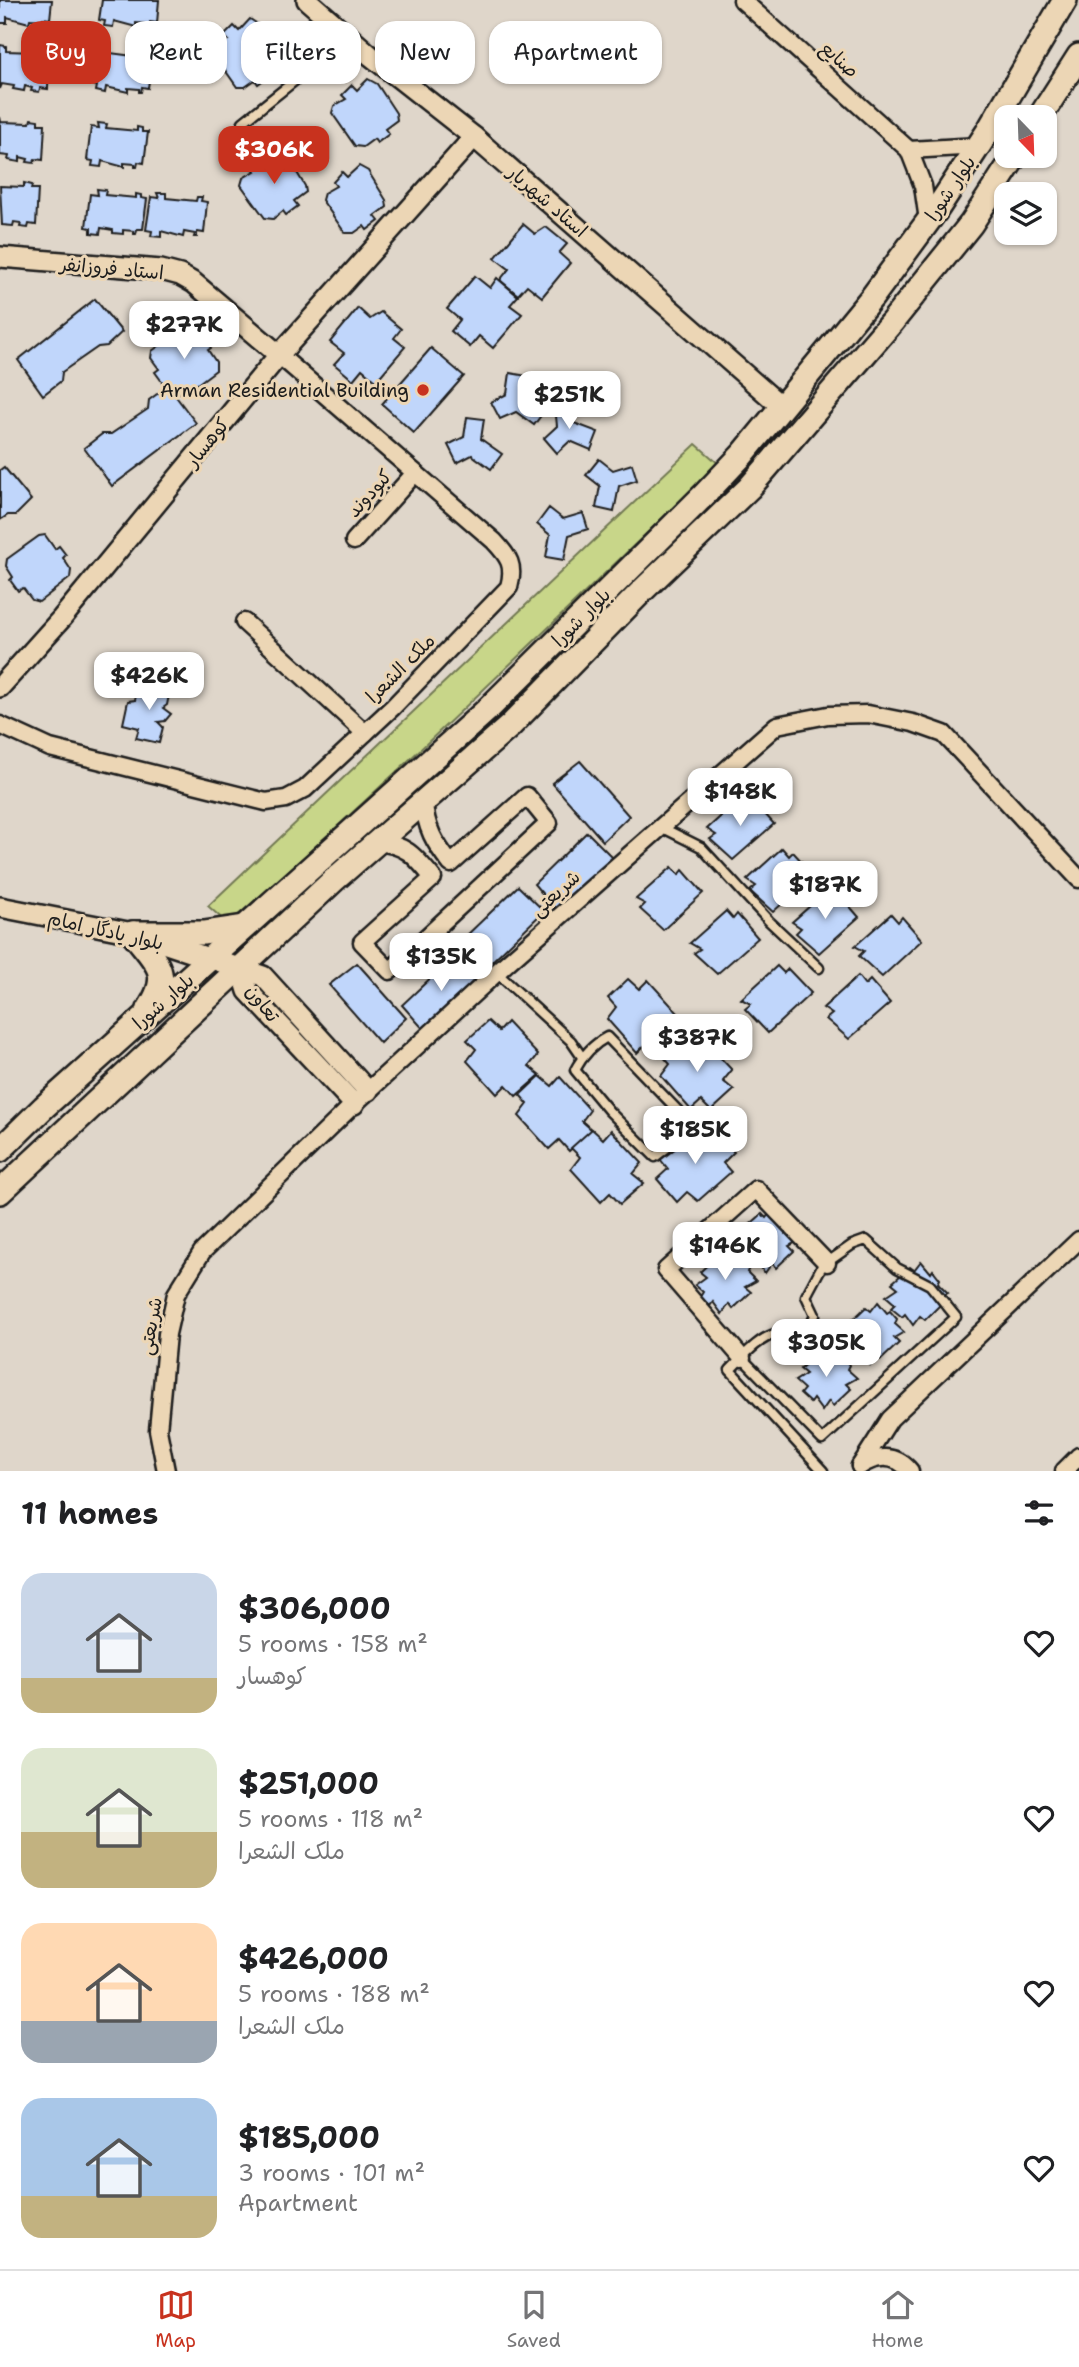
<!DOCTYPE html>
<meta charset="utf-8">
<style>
:root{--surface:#fff;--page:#f2f2f2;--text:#202124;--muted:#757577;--line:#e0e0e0;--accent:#c8321e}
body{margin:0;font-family:"Shantell Sans","Playpen Sans Arabic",sans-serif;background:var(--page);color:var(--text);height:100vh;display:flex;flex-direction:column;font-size:26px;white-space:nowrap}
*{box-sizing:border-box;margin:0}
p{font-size:23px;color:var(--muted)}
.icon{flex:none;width:38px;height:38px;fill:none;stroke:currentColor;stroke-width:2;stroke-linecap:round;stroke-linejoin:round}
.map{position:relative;height:1471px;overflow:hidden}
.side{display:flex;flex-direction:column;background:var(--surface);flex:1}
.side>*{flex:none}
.banner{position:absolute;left:21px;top:21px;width:700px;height:63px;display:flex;gap:14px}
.needle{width:46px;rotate:157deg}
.buttons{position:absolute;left:994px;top:105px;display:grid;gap:14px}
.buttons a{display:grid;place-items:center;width:63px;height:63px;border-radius:14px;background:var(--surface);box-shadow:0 2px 5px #0004;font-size:35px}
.price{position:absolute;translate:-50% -60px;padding:0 16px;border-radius:14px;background:#fff;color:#222;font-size:23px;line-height:46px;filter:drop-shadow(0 2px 4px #0008)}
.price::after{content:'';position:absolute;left:50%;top:42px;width:21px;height:16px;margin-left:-10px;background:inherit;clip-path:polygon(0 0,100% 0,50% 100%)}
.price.on{background:var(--accent);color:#fff}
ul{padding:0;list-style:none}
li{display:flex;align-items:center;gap:21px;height:175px;padding:0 21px}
li span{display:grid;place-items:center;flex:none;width:196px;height:140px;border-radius:21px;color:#555}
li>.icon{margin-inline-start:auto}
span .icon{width:84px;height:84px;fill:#fffc;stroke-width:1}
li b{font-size:30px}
h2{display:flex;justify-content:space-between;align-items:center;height:84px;padding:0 21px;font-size:30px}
.chip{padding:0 24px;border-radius:21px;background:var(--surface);box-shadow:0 2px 5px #0004;font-size:24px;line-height:63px}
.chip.on{background:var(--accent);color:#fff}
.tab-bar{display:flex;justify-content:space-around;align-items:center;height:98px;border-top:2px solid var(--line);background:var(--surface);font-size:19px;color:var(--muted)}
.tab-bar a{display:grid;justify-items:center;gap:4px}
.tab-bar .on{color:var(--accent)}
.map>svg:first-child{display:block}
.green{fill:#c8d689;stroke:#727952;stroke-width:2}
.building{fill:#c0d6fb;stroke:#1c1c1c;stroke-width:2}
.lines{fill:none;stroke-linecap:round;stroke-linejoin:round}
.service-casing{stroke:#1c1c1c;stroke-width:13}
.minor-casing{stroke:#1c1c1c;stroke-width:21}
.tertiary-casing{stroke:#1c1c1c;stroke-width:24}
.secondary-casing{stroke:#1c1c1c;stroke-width:28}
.service{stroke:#ecd6b5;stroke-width:8}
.minor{stroke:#ecd6b5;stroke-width:16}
.tertiary{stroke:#ecd6b5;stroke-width:19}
.secondary{stroke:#ecd6b5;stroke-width:23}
.poi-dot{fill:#c8321e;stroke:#ecd6b5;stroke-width:2.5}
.labels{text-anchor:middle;stroke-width:6;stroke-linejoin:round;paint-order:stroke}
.street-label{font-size:19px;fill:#1c1c1c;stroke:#ecd6b5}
.poi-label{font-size:19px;fill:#1c1c1c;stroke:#ecd6b5;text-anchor:end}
</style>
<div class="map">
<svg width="1079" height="1471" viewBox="0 0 1079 1471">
<rect width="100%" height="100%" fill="#dfd6ca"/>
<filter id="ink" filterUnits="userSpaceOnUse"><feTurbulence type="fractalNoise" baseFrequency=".0143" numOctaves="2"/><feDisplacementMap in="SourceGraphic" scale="14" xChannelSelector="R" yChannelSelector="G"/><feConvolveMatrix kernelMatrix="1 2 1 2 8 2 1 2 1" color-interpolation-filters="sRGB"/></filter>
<g filter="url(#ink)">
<path class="green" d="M 696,444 L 719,464 C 557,618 397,777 228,924 L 208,906 Z"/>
<g class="building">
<path d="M 0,0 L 52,0 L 50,19 L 43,18 L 42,23 L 40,23 L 41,20 L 30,19 L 29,23 L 7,17 L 7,23 L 0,23 Z"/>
<path d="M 102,0 L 159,0 L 157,23 L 150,22 L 149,27 L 147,27 L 147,24 L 136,23 L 136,27 L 114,21 L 113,27 L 104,26 L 105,21 L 99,20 Z"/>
<path d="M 250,19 L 259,25 L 278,54 L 278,61 L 266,70 L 270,75 L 258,84 L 255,80 L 245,87 L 237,87 L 213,53 L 215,47 L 228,40 L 224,36 L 234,26 L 239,31 Z"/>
<path d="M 0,45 L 6,46 L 6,51 L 35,52 L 36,48 L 43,49 L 42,53 L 49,53 L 48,89 L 40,88 L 39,92 L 31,91 L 32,88 L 25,86 L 24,91 L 13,89 L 14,86 L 2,84 L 0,89 Z"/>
<path d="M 102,48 L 111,49 L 110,53 L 141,57 L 141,52 L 146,53 L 146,57 L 152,58 L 148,88 L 142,87 L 141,92 L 139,92 L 139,89 L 128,88 L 128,92 L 106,87 L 105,93 L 96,91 L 97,86 L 91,85 L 95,52 L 103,53 Z"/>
<path d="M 368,79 L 377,84 L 396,113 L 397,120 L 385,129 L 389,134 L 377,143 L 374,139 L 363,147 L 355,146 L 332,113 L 334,106 L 346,99 L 342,95 L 352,85 L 357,90 Z"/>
<path d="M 0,117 L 1,122 L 30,123 L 31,119 L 38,120 L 38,124 L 45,124 L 43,160 L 35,159 L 34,163 L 27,162 L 28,159 L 20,157 L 20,162 L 8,160 L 9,156 L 0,155 Z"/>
<path d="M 98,123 L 107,124 L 106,128 L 137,131 L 137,127 L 142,128 L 142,132 L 148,132 L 144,163 L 138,162 L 137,167 L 135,167 L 135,164 L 124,163 L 124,167 L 102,161 L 101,167 L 92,166 L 93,161 L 87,160 L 91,127 L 99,128 Z"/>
<path d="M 278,151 L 287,156 L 305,186 L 306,192 L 294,201 L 298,206 L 286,215 L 283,211 L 273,219 L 265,218 L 241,185 L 243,178 L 255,171 L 252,167 L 262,158 L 267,162 Z"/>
<path d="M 359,166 L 368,171 L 386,200 L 387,207 L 375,216 L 379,221 L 367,230 L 364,226 L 354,233 L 345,233 L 322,200 L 324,193 L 336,186 L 333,182 L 342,172 L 347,177 Z"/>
<path d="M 24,183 L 32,185 L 31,189 L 38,189 L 36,225 L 29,224 L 28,228 L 20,227 L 21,223 L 14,222 L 13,226 L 2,225 L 0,186 L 24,187 Z"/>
<path d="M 97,189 L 106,190 L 105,195 L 136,198 L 136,194 L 141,195 L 141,198 L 147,199 L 143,229 L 137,229 L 136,234 L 134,234 L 134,231 L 123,230 L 123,234 L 113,233 L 113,230 L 101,228 L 100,234 L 91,233 L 91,228 L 86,227 L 90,194 L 98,195 Z"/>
<path d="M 157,193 L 166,193 L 166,198 L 196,201 L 197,197 L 202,197 L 201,201 L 207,202 L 204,233 L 197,232 L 197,237 L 194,237 L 195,234 L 184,232 L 183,237 L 161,231 L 161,237 L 151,236 L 152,231 L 146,230 L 151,197 L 159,198 Z"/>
<path d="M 523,224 L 535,234 L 546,227 L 567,244 L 559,253 L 570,263 L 542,297 L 527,285 L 518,295 L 500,280 L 509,269 L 495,258 Z"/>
<path d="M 475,276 L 490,288 L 497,278 L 518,296 L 510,305 L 522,314 L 493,348 L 479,336 L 470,347 L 451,331 L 460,320 L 447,309 Z"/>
<path d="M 95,299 L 122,332 L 107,346 L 98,347 L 62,372 L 61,381 L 43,395 L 18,360 Z"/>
<path d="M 358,308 L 370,319 L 381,312 L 401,329 L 394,338 L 405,347 L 376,381 L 362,369 L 353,380 L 334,364 L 344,353 L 330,342 Z"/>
<path d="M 184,328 L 190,328 L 200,341 L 205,338 L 211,348 L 208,350 L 216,362 L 216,370 L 184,394 L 177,392 L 168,380 L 163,383 L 155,372 L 159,369 L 151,358 L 152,351 Z"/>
<path d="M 431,348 L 464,376 L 414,433 L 382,404 Z"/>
<path d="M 510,373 L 527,376 L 524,395 L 545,410 L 534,425 L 516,412 L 500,419 L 491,402 L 507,394 Z"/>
<path d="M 168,386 L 196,423 L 112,486 L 84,448 L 102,434 L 111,434 L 148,409 L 149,400 Z"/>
<path d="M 572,404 L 574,423 L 598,432 L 591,450 L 570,441 L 557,453 L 544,438 L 557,426 L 555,406 Z"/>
<path d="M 467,417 L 484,419 L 481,439 L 502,454 L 491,469 L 472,455 L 457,463 L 448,445 L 464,437 Z"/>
<path d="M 599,459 L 613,470 L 632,464 L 637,480 L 619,486 L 614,512 L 596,508 L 600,486 L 586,475 Z"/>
<path d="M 4,467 L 31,500 L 16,515 L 8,515 L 0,520 L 0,470 Z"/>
<path d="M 549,508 L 563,519 L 583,513 L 588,529 L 569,535 L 564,560 L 546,557 L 550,535 L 537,524 Z"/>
<path d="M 45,535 L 55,549 L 59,546 L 66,555 L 63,558 L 71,570 L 70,578 L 39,602 L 32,600 L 23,588 L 18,591 L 10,580 L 13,577 L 6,566 L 7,559 L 39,536 Z"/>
<path d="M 149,681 L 171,685 L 167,705 L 163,708 L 171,714 L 165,721 L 158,722 L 163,727 L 159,743 L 136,738 L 139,728 L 123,724 L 128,701 L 135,700 L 136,695 L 145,697 Z"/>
<path d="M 580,761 L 629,816 L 603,841 L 552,783 Z"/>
<path d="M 742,797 L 749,805 L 753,801 L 774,824 L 733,860 L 710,839 L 716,835 L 707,829 Z"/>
<path d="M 587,832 L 613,858 L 557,911 L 534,884 Z"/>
<path d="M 782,848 L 789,856 L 793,852 L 814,875 L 773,912 L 750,891 L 756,886 L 747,880 Z"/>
<path d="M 672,867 L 679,875 L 683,870 L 703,893 L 663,930 L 640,909 L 645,904 L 636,899 Z"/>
<path d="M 518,886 L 544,911 L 488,965 L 465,937 Z"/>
<path d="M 828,890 L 835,898 L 839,894 L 859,917 L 819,953 L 796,933 L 801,928 L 792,922 Z"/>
<path d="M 726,911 L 733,919 L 737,914 L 758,938 L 717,974 L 694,953 L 700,949 L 690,943 Z"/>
<path d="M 891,914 L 898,922 L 902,917 L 922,940 L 882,977 L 859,956 L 864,951 L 855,946 Z"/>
<path d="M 456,954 L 481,979 L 426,1032 L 402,1005 Z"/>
<path d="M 357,963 L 406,1018 L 380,1043 L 329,985 Z"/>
<path d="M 777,966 L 784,973 L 788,969 L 811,993 L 768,1033 L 745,1009 L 751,1004 L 741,999 Z"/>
<path d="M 858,976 L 865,985 L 870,980 L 890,1003 L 849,1039 L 826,1019 L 832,1014 L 823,1008 Z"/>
<path d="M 628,979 L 639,989 L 648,980 L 678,1013 L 669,1024 L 680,1033 L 657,1054 L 647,1043 L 637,1053 L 607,1019 L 616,1007 L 608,998 Z"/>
<path d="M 488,1021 L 499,1031 L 507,1022 L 538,1055 L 529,1066 L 540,1075 L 516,1096 L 506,1085 L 497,1094 L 467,1061 L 476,1049 L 467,1040 Z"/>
<path d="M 682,1036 L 693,1046 L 702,1038 L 732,1070 L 723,1081 L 734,1090 L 711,1111 L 701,1101 L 691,1110 L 661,1076 L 670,1064 L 662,1055 Z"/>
<path d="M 540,1076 L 552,1086 L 560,1077 L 590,1110 L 582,1121 L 592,1130 L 569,1151 L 559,1140 L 549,1149 L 519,1116 L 528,1104 L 520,1095 Z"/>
<path d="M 592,1129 L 603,1139 L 611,1130 L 642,1163 L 633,1174 L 644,1183 L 620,1204 L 610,1193 L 601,1202 L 571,1169 L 580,1157 L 571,1148 Z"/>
<path d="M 694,1130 L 706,1139 L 715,1131 L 734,1152 L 723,1163 L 731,1172 L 698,1201 L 687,1192 L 677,1202 L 657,1179 L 668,1169 L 660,1159 Z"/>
<path d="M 773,1209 L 800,1240 L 789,1246 L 794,1251 L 776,1268 L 772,1263 L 765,1273 L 756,1261 L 753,1265 L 743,1255 L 747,1251 L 738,1244 L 749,1236 L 743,1231 L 762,1214 L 766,1218 Z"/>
<path d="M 730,1250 L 739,1262 L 742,1259 L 749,1268 L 747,1272 L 756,1281 L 745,1287 L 751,1292 L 733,1309 L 729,1304 L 722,1314 L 713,1302 L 710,1306 L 700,1297 L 703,1292 L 695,1285 L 706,1277 L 700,1272 L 718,1255 L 722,1259 Z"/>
<path d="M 921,1261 L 931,1273 L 933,1270 L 940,1279 L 938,1283 L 948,1293 L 937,1298 L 942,1303 L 925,1320 L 920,1316 L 913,1325 L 905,1314 L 902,1317 L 891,1308 L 895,1304 L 886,1296 L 898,1288 L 892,1283 L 910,1267 L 914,1270 Z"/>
<path d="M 878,1302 L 887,1313 L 890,1311 L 897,1319 L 895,1324 L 904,1332 L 894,1338 L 899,1343 L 881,1360 L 877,1355 L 870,1365 L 861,1354 L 858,1358 L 848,1348 L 851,1344 L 843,1336 L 854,1328 L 848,1324 L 866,1307 L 871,1311 Z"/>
<path d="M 830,1347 L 839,1359 L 842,1356 L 849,1365 L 847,1369 L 857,1378 L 846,1384 L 851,1389 L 833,1406 L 829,1401 L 822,1411 L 813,1399 L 810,1403 L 800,1394 L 804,1389 L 795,1381 L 806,1374 L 800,1369 L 819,1352 L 823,1356 Z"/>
</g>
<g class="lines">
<g class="service-casing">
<g id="service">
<path d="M 264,157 L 243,122 L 322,59 L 344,31"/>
<path d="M 661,827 L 701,847 L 769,921 L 819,968"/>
<path d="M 497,973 L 571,1041 L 582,1057"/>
<path d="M 607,1037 L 690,1123 L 672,1144 L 655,1157 L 609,1111 L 575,1070 C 583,1055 592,1045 607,1037 Z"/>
<path d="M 742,1358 L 822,1440 L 956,1317 L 930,1285 L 897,1268 L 866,1240 L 852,1245 L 822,1266 L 806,1296 L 815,1315 L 808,1332 L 798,1343 L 777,1333 C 757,1339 744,1356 730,1370 L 823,1471"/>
</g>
</g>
<g class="minor-casing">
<g id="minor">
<path d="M 742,0 L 909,150 L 923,186 L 928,220"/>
<path d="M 909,150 L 979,146"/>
<path d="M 354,541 L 415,473"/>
<path d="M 244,622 L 365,733"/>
<path d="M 0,725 L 50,748 L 266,802 L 286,799 L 305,789 L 393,707 L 509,587 C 515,565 509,557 494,541 L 279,355"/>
<path d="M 377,842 C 407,845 414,855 433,878 L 362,942 L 390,971 L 549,823 L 527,796 L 451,864 C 435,844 425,827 424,801"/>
<path d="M 742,1358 L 666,1270 L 756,1189 L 827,1263"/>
<path d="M 860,1466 L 890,1419 L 1079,1240"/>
<path d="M 860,1466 C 877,1455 896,1454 910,1471"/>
<path d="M 166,1471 L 158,1430 L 167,1334 L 176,1294 L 202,1252 L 354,1104 L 508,962 L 777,725 L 828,715 L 868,714 L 913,723 L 944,734 L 1079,879"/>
<path d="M 1064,1471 L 1079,1456"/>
</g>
</g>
<g class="tertiary-casing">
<g id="tertiary">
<path d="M 307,0 L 371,56 L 474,137 L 783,408"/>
<path d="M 0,257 L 161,270 L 180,275 L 194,283 L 279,355"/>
<path d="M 0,687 L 62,618 L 279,355 L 474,137"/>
<path d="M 0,907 L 133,933 L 263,976 L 368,1091"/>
<path d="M 241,968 L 248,991 L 354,1104"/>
</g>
</g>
<g class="secondary-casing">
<g id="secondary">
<path d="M 1040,117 L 1079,56"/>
<path d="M 133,933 L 204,933 L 244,927"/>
<path d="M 133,933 C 156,963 173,972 149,1009"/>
<path d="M 0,1150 L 44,1107 L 487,710 L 705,494 L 743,454 L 873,296 L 935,212 L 987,133 L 1065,0"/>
<path d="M 0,1192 L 334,880 L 510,726 L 643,590 L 749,488 L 892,322 L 971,224 L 1015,156"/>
</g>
</g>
<use href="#service" class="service"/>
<use href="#minor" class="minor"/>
<use href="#tertiary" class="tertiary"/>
<use href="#secondary" class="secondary"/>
</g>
</g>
<circle class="poi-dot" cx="423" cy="390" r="7"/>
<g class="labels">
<g class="street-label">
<text transform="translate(840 59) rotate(42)" y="7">صنایع</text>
<text transform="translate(950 188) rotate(-56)" y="7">بلوار شورا</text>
<text transform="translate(548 201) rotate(41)" y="7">استاد شهریار</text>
<text transform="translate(112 268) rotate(5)" y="7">استاد فروزانفر</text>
<text transform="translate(207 442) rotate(-51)" y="7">کوهسار</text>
<text transform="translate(369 493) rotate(-48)" y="7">کبودوند</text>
<text transform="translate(581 617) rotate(-45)" y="7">بلوار شورا</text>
<text transform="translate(400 668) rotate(-45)" y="7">ملک الشعرا</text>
<text transform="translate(555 893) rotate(-42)" y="7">شریعتی</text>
<text transform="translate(106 930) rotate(13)" y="7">بلوار یادگار امام</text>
<text transform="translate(163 1001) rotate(-41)" y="7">بلوار شورا</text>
<text transform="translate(263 1003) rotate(52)" y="7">تعاون</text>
<text transform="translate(150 1326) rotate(-80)" y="7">شریعتی</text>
</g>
<g class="poi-label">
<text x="409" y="397">Arman Residential Building</text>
</g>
</g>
</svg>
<div class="buttons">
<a><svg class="needle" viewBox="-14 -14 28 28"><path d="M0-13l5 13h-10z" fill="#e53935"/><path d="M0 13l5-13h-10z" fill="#757577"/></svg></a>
<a><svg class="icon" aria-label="layers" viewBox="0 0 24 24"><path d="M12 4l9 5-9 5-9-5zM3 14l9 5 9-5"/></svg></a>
</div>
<b class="price on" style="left:274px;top:186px">$306K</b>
<b class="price" style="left:184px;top:361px">$277K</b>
<b class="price" style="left:569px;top:431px">$251K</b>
<b class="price" style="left:149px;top:712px">$426K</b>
<b class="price" style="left:740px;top:828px">$148K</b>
<b class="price" style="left:825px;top:921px">$187K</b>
<b class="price" style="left:441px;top:993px">$135K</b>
<b class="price" style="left:697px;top:1074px">$387K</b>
<b class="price" style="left:695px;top:1166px">$185K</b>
<b class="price" style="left:725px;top:1282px">$146K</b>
<b class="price" style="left:826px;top:1379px">$305K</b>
<div class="banner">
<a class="chip on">Buy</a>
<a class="chip">Rent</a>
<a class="chip">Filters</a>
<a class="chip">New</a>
<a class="chip">Apartment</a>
</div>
</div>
<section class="side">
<h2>11 homes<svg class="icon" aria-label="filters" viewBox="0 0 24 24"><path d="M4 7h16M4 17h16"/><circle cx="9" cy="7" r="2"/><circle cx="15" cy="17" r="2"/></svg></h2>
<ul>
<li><span style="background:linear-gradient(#c9d6e8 75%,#c2b280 0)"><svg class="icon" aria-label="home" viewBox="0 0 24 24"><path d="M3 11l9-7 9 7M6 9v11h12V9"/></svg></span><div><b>$306,000</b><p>5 rooms · 158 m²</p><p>کوهسار</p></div><svg class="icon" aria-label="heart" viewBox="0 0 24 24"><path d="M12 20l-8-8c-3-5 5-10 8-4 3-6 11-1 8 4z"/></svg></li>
<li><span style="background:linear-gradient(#dfe7d0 60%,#c2b280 0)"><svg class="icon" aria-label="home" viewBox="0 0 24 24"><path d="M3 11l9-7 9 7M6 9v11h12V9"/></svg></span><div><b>$251,000</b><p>5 rooms · 118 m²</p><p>ملک الشعرا</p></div><svg class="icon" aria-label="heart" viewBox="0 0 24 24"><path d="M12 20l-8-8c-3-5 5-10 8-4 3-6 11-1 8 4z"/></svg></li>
<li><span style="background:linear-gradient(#ffd9b3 70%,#9aa5b1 0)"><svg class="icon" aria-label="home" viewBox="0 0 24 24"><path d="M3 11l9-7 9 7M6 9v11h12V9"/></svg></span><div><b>$426,000</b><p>5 rooms · 188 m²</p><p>ملک الشعرا</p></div><svg class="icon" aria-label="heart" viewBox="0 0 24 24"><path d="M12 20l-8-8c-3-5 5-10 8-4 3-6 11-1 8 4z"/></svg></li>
<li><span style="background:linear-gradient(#a9c7e8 70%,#c2b280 0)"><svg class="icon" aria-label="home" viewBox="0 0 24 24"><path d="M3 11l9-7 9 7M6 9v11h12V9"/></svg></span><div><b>$185,000</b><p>3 rooms · 101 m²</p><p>Apartment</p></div><svg class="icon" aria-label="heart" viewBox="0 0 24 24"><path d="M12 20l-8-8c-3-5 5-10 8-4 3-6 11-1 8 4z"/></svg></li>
</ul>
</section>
<nav class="tab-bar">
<a class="on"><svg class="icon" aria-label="map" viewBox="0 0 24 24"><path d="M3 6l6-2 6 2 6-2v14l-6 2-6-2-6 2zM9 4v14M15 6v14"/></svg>Map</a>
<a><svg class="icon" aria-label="saved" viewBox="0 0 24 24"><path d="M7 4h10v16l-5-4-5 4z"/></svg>Saved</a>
<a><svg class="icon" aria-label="home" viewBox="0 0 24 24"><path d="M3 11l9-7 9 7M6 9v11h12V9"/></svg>Home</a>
</nav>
